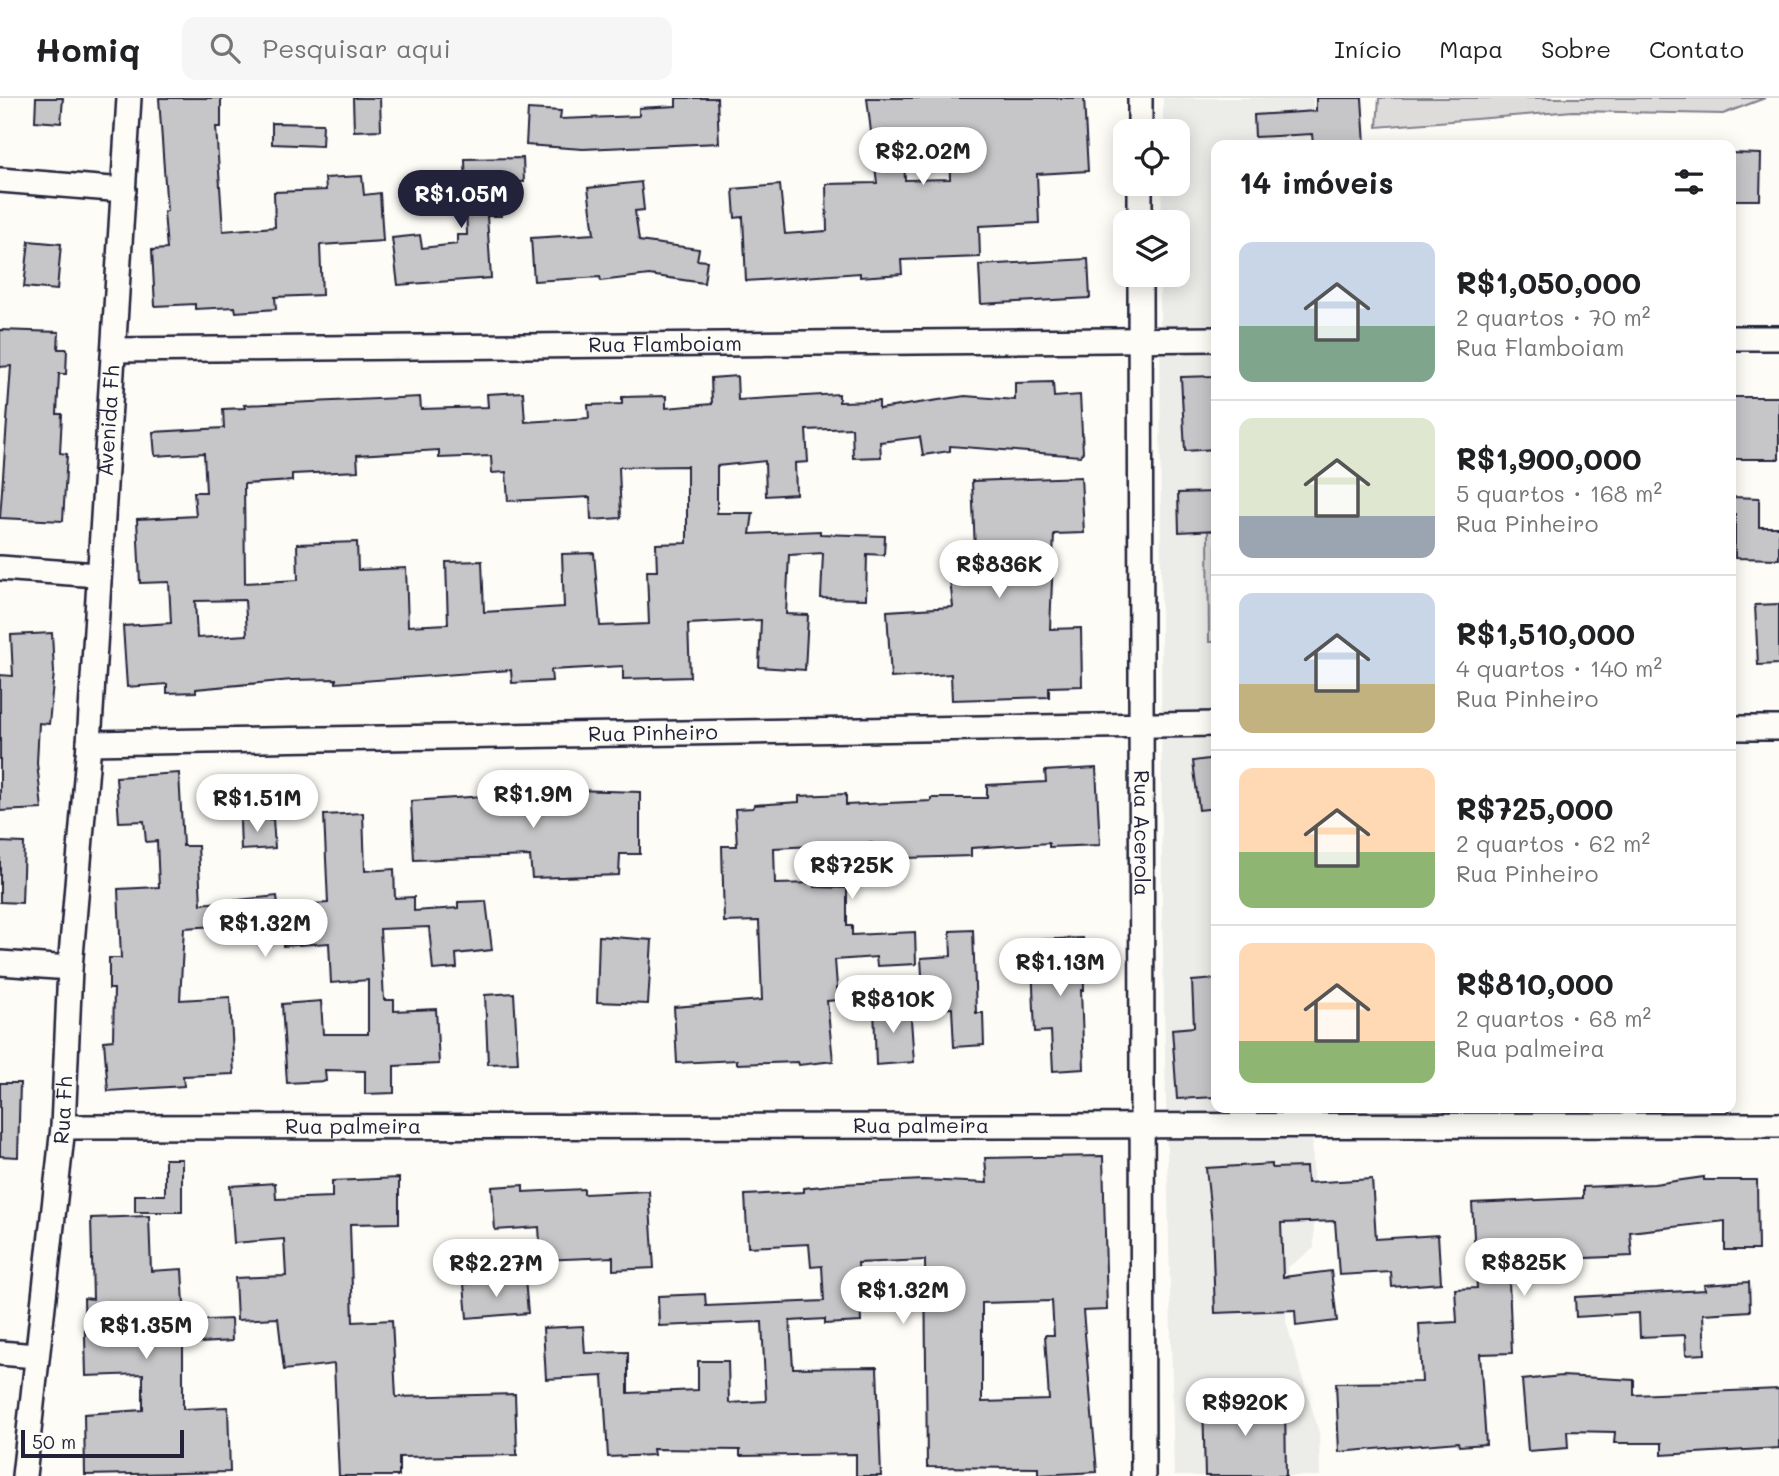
<!DOCTYPE html>
<html lang="pt">
<meta charset="utf-8">
<style>
:root{--surface:#fff;--page:#f6f6f6;--text:#202124;--muted:#757577;--line:#e0e0e0;--accent:#22223b}
body{margin:0;font-family:Mali,sans-serif;background:var(--page);color:var(--text);height:100vh;display:flex;flex-direction:column;font-size:26px;white-space:nowrap}
*{box-sizing:border-box;margin:0}
p{font-size:23px;color:var(--muted)}
.icon{flex:none;width:38px;height:38px;fill:none;stroke:currentColor;stroke-width:2;stroke-linecap:round;stroke-linejoin:round}
.map{position:relative;flex:1;overflow:hidden}
.panel{position:absolute;left:1211px;top:42px;width:525px;height:973px;display:flex;flex-direction:column;background:var(--surface);border-radius:14px;box-shadow:0 4px 18px #0003}
.panel>*{flex:none}
.tools{position:absolute;left:1113px;top:21px;display:grid;gap:14px}
.tools a{display:grid;place-items:center;width:77px;height:77px;border-radius:14px;background:var(--surface);box-shadow:0 4px 18px #0003;font-size:35px}
.scale{position:absolute;left:21px;bottom:18px;width:163px;box-sizing:border-box;padding-left:7px;border:4px solid #22223b;border-top:0;font-size:19px;line-height:24px;white-space:nowrap;color:#22223b;-webkit-text-stroke:5px #fdfcf7;paint-order:stroke}
.price{position:absolute;translate:-50% -60px;padding:0 16px;border-radius:24px;background:#fff;color:#222;font-size:23px;line-height:46px;filter:drop-shadow(0 2px 4px #0008)}
.price::after{content:'';position:absolute;left:50%;top:42px;width:21px;height:16px;margin-left:-10px;background:inherit;clip-path:polygon(0 0,100% 0,50% 100%)}
.price.selected{background:var(--accent);color:#fff}
ul{padding:0;list-style:none}
li{display:flex;align-items:center;gap:21px;height:175px;padding:0 28px}
li+li{border-top:2px solid var(--line)}
li span{display:grid;place-items:center;flex:none;width:196px;height:140px;border-radius:14px;color:#555}
li>.icon{margin-inline-start:auto}
span .icon{width:84px;height:84px;fill:#fffc;stroke-width:1}
li b{font-size:30px}
h2{display:flex;justify-content:space-between;align-items:center;height:84px;padding:0 28px;font-size:30px}
header{display:flex;align-items:center;gap:42px;box-sizing:border-box;height:98px;padding:0 35px;background:var(--surface);border-bottom:2px solid var(--line)}
header strong{font-size:33px}
nav{display:flex;gap:38px;margin-inline-start:auto;font-size:24px}
.search{width:490px;height:63px;background:var(--page);display:flex;align-items:center;gap:18px;box-sizing:border-box;padding:0 24px;border-radius:14px;color:var(--muted);font-size:26px}
.map>svg:first-child{display:block}
.built{fill:#ecece9}
.green{fill:#dddcdb;stroke:#807f8b;stroke-width:2}
.building{fill:#c6c6c8;stroke:#22223b;stroke-width:2;fill-rule:evenodd}
.lines{fill:none;stroke-linecap:round;stroke-linejoin:round}
.minor-casing{stroke:#22223b;stroke-width:28}
.minor{stroke:#fdfcf7;stroke-width:23}
.labels{text-anchor:middle;stroke-width:6;stroke-linejoin:round;paint-order:stroke}
.street-label{font-size:21px;fill:#22223b;stroke:#fdfcf7}
</style>
<header>
<strong>Homiq</strong>
<div class="search"><svg class="icon" aria-label="search" viewBox="0 0 24 24"><circle cx="10" cy="10" r="6"/><path d="M15 15l6 6"/></svg>Pesquisar aqui</div>
<nav><a>Início</a><a>Mapa</a><a>Sobre</a><a>Contato</a></nav>
</header>
<div class="map">
<svg width="1779" height="1378" viewBox="0 0 1779 1378">
<rect width="100%" height="100%" fill="#fdfcf7"/>
<filter id="ink" filterUnits="userSpaceOnUse"><feTurbulence type="fractalNoise" baseFrequency=".0143" numOctaves="2"/><feDisplacementMap in="SourceGraphic" scale="14" xChannelSelector="R" yChannelSelector="G"/><feConvolveMatrix kernelMatrix="1 2 1 2 8 2 1 2 1" color-interpolation-filters="sRGB"/></filter>
<g filter="url(#ink)">
<path class="built" d="M 1163,0 L 1313,0 L 1313,33 L 1308,47 L 1216,47 L 1216,1010 L 1312,1010 L 1314,1150 L 1288,1169 L 1286,1224 L 1319,1335 L 1320,1378 L 1174,1378 L 1162,812 L 1160,177 L 1178,177 L 1178,124 L 1161,124 L 1162,86 L 1178,86 L 1178,33 L 1163,33 Z"/>
<g class="green">
<path d="M 1379,0 L 1765,0 L 1723,16 L 1573,13 L 1377,29 Z"/>
<path d="M 1208,433 L 1216,433 L 1216,544 L 1209,544 Z"/>
</g>
<g class="building">
<path d="M 36,0 L 63,0 L 61,25 L 35,23 Z"/>
<path d="M 159,0 L 221,0 L 221,29 L 216,29 L 223,133 L 275,129 L 274,94 L 326,92 L 325,80 L 362,78 L 364,97 L 380,95 L 383,143 L 320,147 L 322,197 L 275,199 L 276,211 L 236,214 L 235,209 L 195,211 L 195,206 L 155,208 L 152,152 L 167,151 L 164,114 L 167,113 Z"/>
<path d="M 353,0 L 380,0 L 381,32 L 354,33 Z"/>
<path d="M 676,0 L 717,0 L 719,45 L 583,51 L 526,47 L 528,11 L 561,13 L 560,21 L 639,18 L 639,10 L 676,8 Z"/>
<path d="M 867,0 L 1084,0 L 1088,73 L 1037,76 L 1039,125 L 979,128 L 980,159 L 901,162 L 902,176 L 860,179 L 860,175 L 746,183 L 743,119 L 735,120 L 733,91 L 780,87 L 785,136 L 827,133 L 826,86 L 877,85 ZM 949,44 L 950,81 L 905,82 L 903,45 Z"/>
<path d="M 1316,0 L 1362,0 L 1365,47 L 1313,47 L 1312,36 L 1255,39 L 1254,17 L 1316,13 Z"/>
<path d="M 272,25 L 323,26 L 322,48 L 272,46 Z"/>
<path d="M 1731,55 L 1761,56 L 1760,102 L 1731,102 Z"/>
<path d="M 523,60 L 524,84 L 500,84 L 501,118 L 487,118 L 491,180 L 398,187 L 392,140 L 420,137 L 422,150 L 457,146 L 457,137 L 467,137 L 465,61 Z"/>
<path d="M 641,84 L 644,112 L 635,113 L 639,143 L 699,151 L 697,162 L 707,163 L 704,185 L 649,177 L 601,183 L 600,179 L 534,183 L 531,140 L 594,136 L 588,90 Z"/>
<path d="M 29,143 L 61,146 L 57,192 L 24,189 Z"/>
<path d="M 1088,161 L 1090,200 L 981,206 L 979,167 Z"/>
<path d="M 0,232 L 59,234 L 58,251 L 67,251 L 66,276 L 59,276 L 57,316 L 62,316 L 60,355 L 67,356 L 63,423 L 0,420 L 11,268 L 0,269 Z"/>
<path d="M 737,278 L 738,302 L 839,296 L 839,304 L 879,303 L 879,311 L 965,298 L 1015,302 L 1015,285 L 1053,284 L 1054,299 L 1080,297 L 1083,354 L 1080,358 L 950,348 L 950,353 L 923,357 L 920,339 L 880,344 L 881,359 L 853,360 L 852,330 L 806,332 L 808,364 L 795,365 L 796,396 L 766,398 L 765,363 L 717,368 L 717,415 L 753,415 L 750,436 L 820,433 L 820,436 L 885,438 L 884,457 L 867,456 L 866,501 L 821,500 L 823,455 L 789,457 L 786,516 L 808,517 L 805,572 L 759,569 L 761,522 L 688,526 L 690,579 L 623,581 L 623,568 L 551,572 L 552,583 L 512,585 L 511,572 L 336,585 L 336,581 L 292,582 L 196,591 L 196,594 L 167,595 L 167,586 L 127,589 L 123,528 L 171,525 L 169,484 L 140,485 L 137,421 L 196,418 L 194,394 L 206,394 L 204,355 L 155,358 L 153,334 L 224,330 L 223,311 L 245,310 L 244,307 L 420,299 L 421,311 L 488,309 L 487,296 L 523,294 L 525,324 L 589,320 L 588,307 L 622,306 L 622,299 L 666,298 L 666,310 L 712,306 L 711,280 ZM 439,352 L 439,360 L 491,358 L 492,375 L 506,374 L 508,403 L 590,399 L 591,422 L 621,420 L 619,369 L 687,368 L 687,445 L 656,446 L 657,473 L 647,473 L 649,526 L 600,528 L 594,455 L 562,456 L 564,509 L 484,514 L 482,463 L 446,464 L 448,526 L 408,528 L 406,470 L 358,472 L 357,444 L 297,446 L 298,482 L 245,485 L 244,386 L 292,383 L 292,376 L 358,373 L 357,357 ZM 245,502 L 247,537 L 197,540 L 195,503 Z"/>
<path d="M 1216,278 L 1216,351 L 1185,353 L 1181,279 Z"/>
<rect x="1731" y="299" width="48" height="62"/>
<path d="M 1081,379 L 1084,435 L 1054,436 L 1050,531 L 1081,530 L 1082,588 L 1049,589 L 1049,599 L 952,602 L 951,576 L 891,580 L 887,513 L 953,509 L 947,454 L 975,452 L 972,383 Z"/>
<path d="M 1216,394 L 1216,432 L 1179,434 L 1178,395 Z"/>
<path d="M 1731,399 L 1759,400 L 1759,429 L 1779,429 L 1779,461 L 1735,460 L 1735,416 L 1731,416 Z"/>
<path d="M 1779,506 L 1779,566 L 1758,567 L 1755,507 Z"/>
<path d="M 52,535 L 54,574 L 49,626 L 39,625 L 37,665 L 42,711 L 0,713 L 0,577 L 13,578 L 11,537 Z"/>
<path d="M 1216,660 L 1216,710 L 1199,712 L 1193,663 Z"/>
<path d="M 1096,670 L 1100,747 L 1049,749 L 1049,745 L 971,750 L 971,758 L 873,761 L 872,745 L 774,750 L 775,786 L 815,785 L 815,789 L 847,790 L 847,828 L 852,828 L 852,837 L 915,834 L 916,866 L 877,868 L 876,859 L 835,862 L 838,902 L 827,903 L 833,963 L 799,967 L 798,964 L 737,966 L 737,962 L 677,965 L 674,909 L 762,902 L 759,823 L 724,824 L 722,748 L 737,748 L 735,711 L 753,710 L 754,707 L 799,704 L 799,698 L 846,696 L 846,707 L 931,703 L 931,700 L 987,700 L 987,687 L 1046,684 L 1045,673 Z"/>
<path d="M 179,675 L 183,748 L 198,748 L 201,806 L 277,798 L 278,808 L 328,805 L 324,717 L 363,715 L 365,773 L 394,771 L 395,800 L 414,799 L 414,813 L 458,810 L 458,804 L 486,803 L 492,852 L 456,856 L 457,870 L 433,872 L 429,829 L 380,831 L 384,902 L 394,902 L 394,913 L 436,911 L 439,966 L 394,968 L 394,995 L 365,996 L 365,973 L 325,972 L 326,983 L 287,985 L 282,906 L 321,903 L 323,936 L 368,936 L 368,882 L 331,885 L 329,845 L 283,848 L 282,829 L 233,834 L 233,827 L 184,830 L 180,902 L 230,899 L 234,976 L 183,978 L 184,988 L 108,993 L 104,943 L 113,942 L 114,891 L 109,891 L 109,860 L 121,860 L 118,791 L 159,789 L 157,743 L 146,744 L 144,723 L 119,724 L 116,679 Z"/>
<path d="M 572,692 L 640,694 L 640,756 L 620,756 L 619,777 L 532,780 L 530,758 L 414,762 L 411,703 Z"/>
<path d="M 273,721 L 275,750 L 241,752 L 240,722 Z"/>
<path d="M 0,744 L 24,745 L 22,805 L 0,804 Z"/>
<path d="M 973,832 L 976,915 L 983,915 L 984,947 L 954,949 L 952,910 L 924,911 L 921,860 L 951,858 L 950,833 Z"/>
<path d="M 599,838 L 652,842 L 648,906 L 597,904 Z"/>
<path d="M 1083,840 L 1084,892 L 1081,892 L 1084,971 L 1053,973 L 1051,933 L 1035,934 L 1031,842 Z"/>
<path d="M 1216,881 L 1216,999 L 1177,1001 L 1172,931 L 1194,929 L 1192,883 Z"/>
<path d="M 514,895 L 518,965 L 488,966 L 485,897 Z"/>
<path d="M 910,907 L 914,964 L 876,967 L 874,909 Z"/>
<path d="M 0,985 L 20,985 L 18,1059 L 0,1058 Z"/>
<path d="M 1103,1058 L 1107,1212 L 1083,1213 L 1097,1374 L 1038,1377 L 1038,1370 L 927,1369 L 925,1162 L 858,1165 L 861,1224 L 825,1226 L 825,1221 L 790,1223 L 793,1270 L 877,1269 L 881,1378 L 856,1378 L 856,1356 L 740,1358 L 740,1352 L 653,1351 L 654,1357 L 608,1359 L 603,1278 L 546,1281 L 543,1230 L 583,1228 L 585,1255 L 628,1254 L 628,1295 L 698,1292 L 698,1263 L 728,1263 L 729,1305 L 766,1303 L 762,1224 L 659,1228 L 658,1198 L 705,1196 L 706,1208 L 824,1203 L 822,1168 L 811,1169 L 809,1146 L 748,1149 L 745,1097 L 804,1094 L 804,1090 L 842,1086 L 923,1082 L 987,1085 L 985,1060 ZM 1052,1203 L 1054,1237 L 1045,1237 L 1049,1302 L 982,1304 L 982,1205 Z"/>
<path d="M 165,1061 L 182,1061 L 182,1114 L 135,1114 L 135,1097 L 165,1097 Z"/>
<path d="M 1272,1066 L 1272,1070 L 1306,1069 L 1307,1085 L 1372,1081 L 1376,1141 L 1438,1137 L 1441,1185 L 1392,1189 L 1391,1174 L 1339,1177 L 1335,1123 L 1281,1125 L 1283,1179 L 1331,1173 L 1337,1223 L 1296,1228 L 1295,1212 L 1215,1215 L 1212,1126 L 1206,1070 Z"/>
<path d="M 1704,1079 L 1704,1082 L 1757,1082 L 1758,1152 L 1725,1152 L 1725,1123 L 1630,1134 L 1632,1158 L 1563,1161 L 1564,1180 L 1509,1183 L 1512,1255 L 1480,1256 L 1486,1346 L 1459,1348 L 1458,1344 L 1339,1354 L 1336,1285 L 1422,1284 L 1419,1226 L 1457,1224 L 1455,1191 L 1477,1190 L 1472,1105 L 1583,1100 L 1583,1089 L 1654,1086 Z"/>
<path d="M 399,1080 L 399,1125 L 350,1126 L 353,1224 L 392,1222 L 396,1299 L 515,1296 L 517,1357 L 399,1359 L 399,1378 L 339,1378 L 334,1266 L 284,1272 L 278,1220 L 237,1222 L 235,1180 L 286,1178 L 284,1141 L 234,1145 L 230,1088 L 275,1085 L 276,1101 L 332,1099 L 332,1083 Z"/>
<path d="M 523,1087 L 523,1094 L 584,1091 L 584,1096 L 649,1093 L 654,1170 L 613,1172 L 613,1159 L 541,1162 L 539,1129 L 495,1132 L 492,1089 Z"/>
<path d="M 149,1118 L 151,1173 L 182,1171 L 185,1223 L 231,1221 L 232,1243 L 183,1246 L 183,1311 L 228,1309 L 230,1374 L 85,1377 L 84,1316 L 143,1312 L 143,1276 L 86,1278 L 84,1200 L 93,1201 L 91,1120 Z"/>
<path d="M 525,1181 L 528,1215 L 467,1220 L 464,1186 Z"/>
<path d="M 1749,1184 L 1750,1213 L 1703,1216 L 1705,1256 L 1686,1257 L 1685,1237 L 1640,1239 L 1639,1215 L 1576,1219 L 1575,1199 L 1705,1192 L 1704,1187 Z"/>
<path d="M 1562,1278 L 1634,1282 L 1634,1297 L 1779,1291 L 1779,1350 L 1662,1357 L 1662,1345 L 1614,1345 L 1615,1334 L 1567,1333 L 1568,1350 L 1528,1353 L 1522,1282 Z"/>
<path d="M 1203,1303 L 1285,1303 L 1286,1378 L 1205,1378 Z"/>
</g>
<g class="lines">
<g class="minor-casing">
<g id="minor">
<path d="M 1140,0 L 1140,33"/>
<path d="M 0,82 L 124,92"/>
<path d="M 1140,86 L 1140,124"/>
<path id="s1" d="M 1140,177 L 1143,1378"/>
<path d="M 1731,240 L 1779,240"/>
<path id="s2" d="M 114,252 L 1216,241"/>
<path d="M 0,470 L 98,477"/>
<path d="M 1731,630 L 1779,630"/>
<path id="s3" d="M 89,645 L 1216,626"/>
<path d="M 0,865 L 70,870"/>
<path id="s4" d="M 63,1029 L 1779,1027"/>
<path d="M 0,1255 L 36,1258"/>
<path id="s5" d="M 24,1378 L 63,1029 L 70,870 L 89,645 L 129,0"/>
</g>
</g>
<use href="#minor" class="minor"/>
</g>
</g>
<g class="labels">
<g class="street-label">
<text dy="7" stroke="none"><textPath href="#s2" startOffset="551">Rua Flamboiam</textPath></text>
<text dy="7" stroke="none"><textPath href="#s5" startOffset="1059">Avenida Fh</textPath></text>
<text dy="7" stroke="none"><textPath href="#s3" startOffset="564">Rua Pinheiro</textPath></text>
<text dy="7" stroke="none"><textPath href="#s1" startOffset="558">Rua Acerola</textPath></text>
<text dy="7" stroke="none"><textPath href="#s5" startOffset="368">Rua Fh</textPath></text>
<text dy="7" stroke="none"><textPath href="#s4" startOffset="858">Rua palmeira</textPath></text>
<text dy="7" stroke="none"><textPath href="#s4" startOffset="290">Rua palmeira</textPath></text>
</g>
</g>
</svg>
<div class="tools">
<a><svg class="icon" aria-label="locate" viewBox="0 0 24 24"><circle cx="12" cy="12" r="6"/><path d="M12 2v4M12 18v4M2 12h4M18 12h4"/></svg></a>
<a><svg class="icon" aria-label="layers" viewBox="0 0 24 24"><path d="M12 4l9 5-9 5-9-5zM3 14l9 5 9-5"/></svg></a>
</div>
<div class="scale">50 m</div>
<b class="price" style="left:923px;top:89px">R$2.02M</b>
<b class="price selected" style="left:461px;top:132px">R$1.05M</b>
<b class="price" style="left:999px;top:502px">R$836K</b>
<b class="price" style="left:533px;top:732px">R$1.9M</b>
<b class="price" style="left:257px;top:736px">R$1.51M</b>
<b class="price" style="left:852px;top:803px">R$725K</b>
<b class="price" style="left:265px;top:861px">R$1.32M</b>
<b class="price" style="left:1060px;top:900px">R$1.13M</b>
<b class="price" style="left:893px;top:937px">R$810K</b>
<b class="price" style="left:1524px;top:1200px">R$825K</b>
<b class="price" style="left:496px;top:1201px">R$2.27M</b>
<b class="price" style="left:903px;top:1228px">R$1.32M</b>
<b class="price" style="left:146px;top:1263px">R$1.35M</b>
<b class="price" style="left:1245px;top:1340px">R$920K</b>
<section class="panel">
<h2>14 imóveis<svg class="icon" aria-label="filters" viewBox="0 0 24 24"><path d="M4 7h16M4 17h16"/><circle cx="9" cy="7" r="2"/><circle cx="15" cy="17" r="2"/></svg></h2>
<ul>
<li><span style="background:linear-gradient(#c9d6e8 60%,#7fa58c 0)"><svg class="icon" aria-label="home" viewBox="0 0 24 24"><path d="M3 11l9-7 9 7M6 9v11h12V9"/></svg></span><div><b>R$1,050,000</b><p>2 quartos · 70 m²</p><p>Rua Flamboiam</p></div></li>
<li><span style="background:linear-gradient(#dfe7d0 70%,#9aa5b1 0)"><svg class="icon" aria-label="home" viewBox="0 0 24 24"><path d="M3 11l9-7 9 7M6 9v11h12V9"/></svg></span><div><b>R$1,900,000</b><p>5 quartos · 168 m²</p><p>Rua Pinheiro</p></div></li>
<li><span style="background:linear-gradient(#c9d6e8 65%,#c2b280 0)"><svg class="icon" aria-label="home" viewBox="0 0 24 24"><path d="M3 11l9-7 9 7M6 9v11h12V9"/></svg></span><div><b>R$1,510,000</b><p>4 quartos · 140 m²</p><p>Rua Pinheiro</p></div></li>
<li><span style="background:linear-gradient(#ffd9b3 60%,#8fb573 0)"><svg class="icon" aria-label="home" viewBox="0 0 24 24"><path d="M3 11l9-7 9 7M6 9v11h12V9"/></svg></span><div><b>R$725,000</b><p>2 quartos · 62 m²</p><p>Rua Pinheiro</p></div></li>
<li><span style="background:linear-gradient(#ffd9b3 70%,#8fb573 0)"><svg class="icon" aria-label="home" viewBox="0 0 24 24"><path d="M3 11l9-7 9 7M6 9v11h12V9"/></svg></span><div><b>R$810,000</b><p>2 quartos · 68 m²</p><p>Rua palmeira</p></div></li>
</ul>
</section>
</div>
